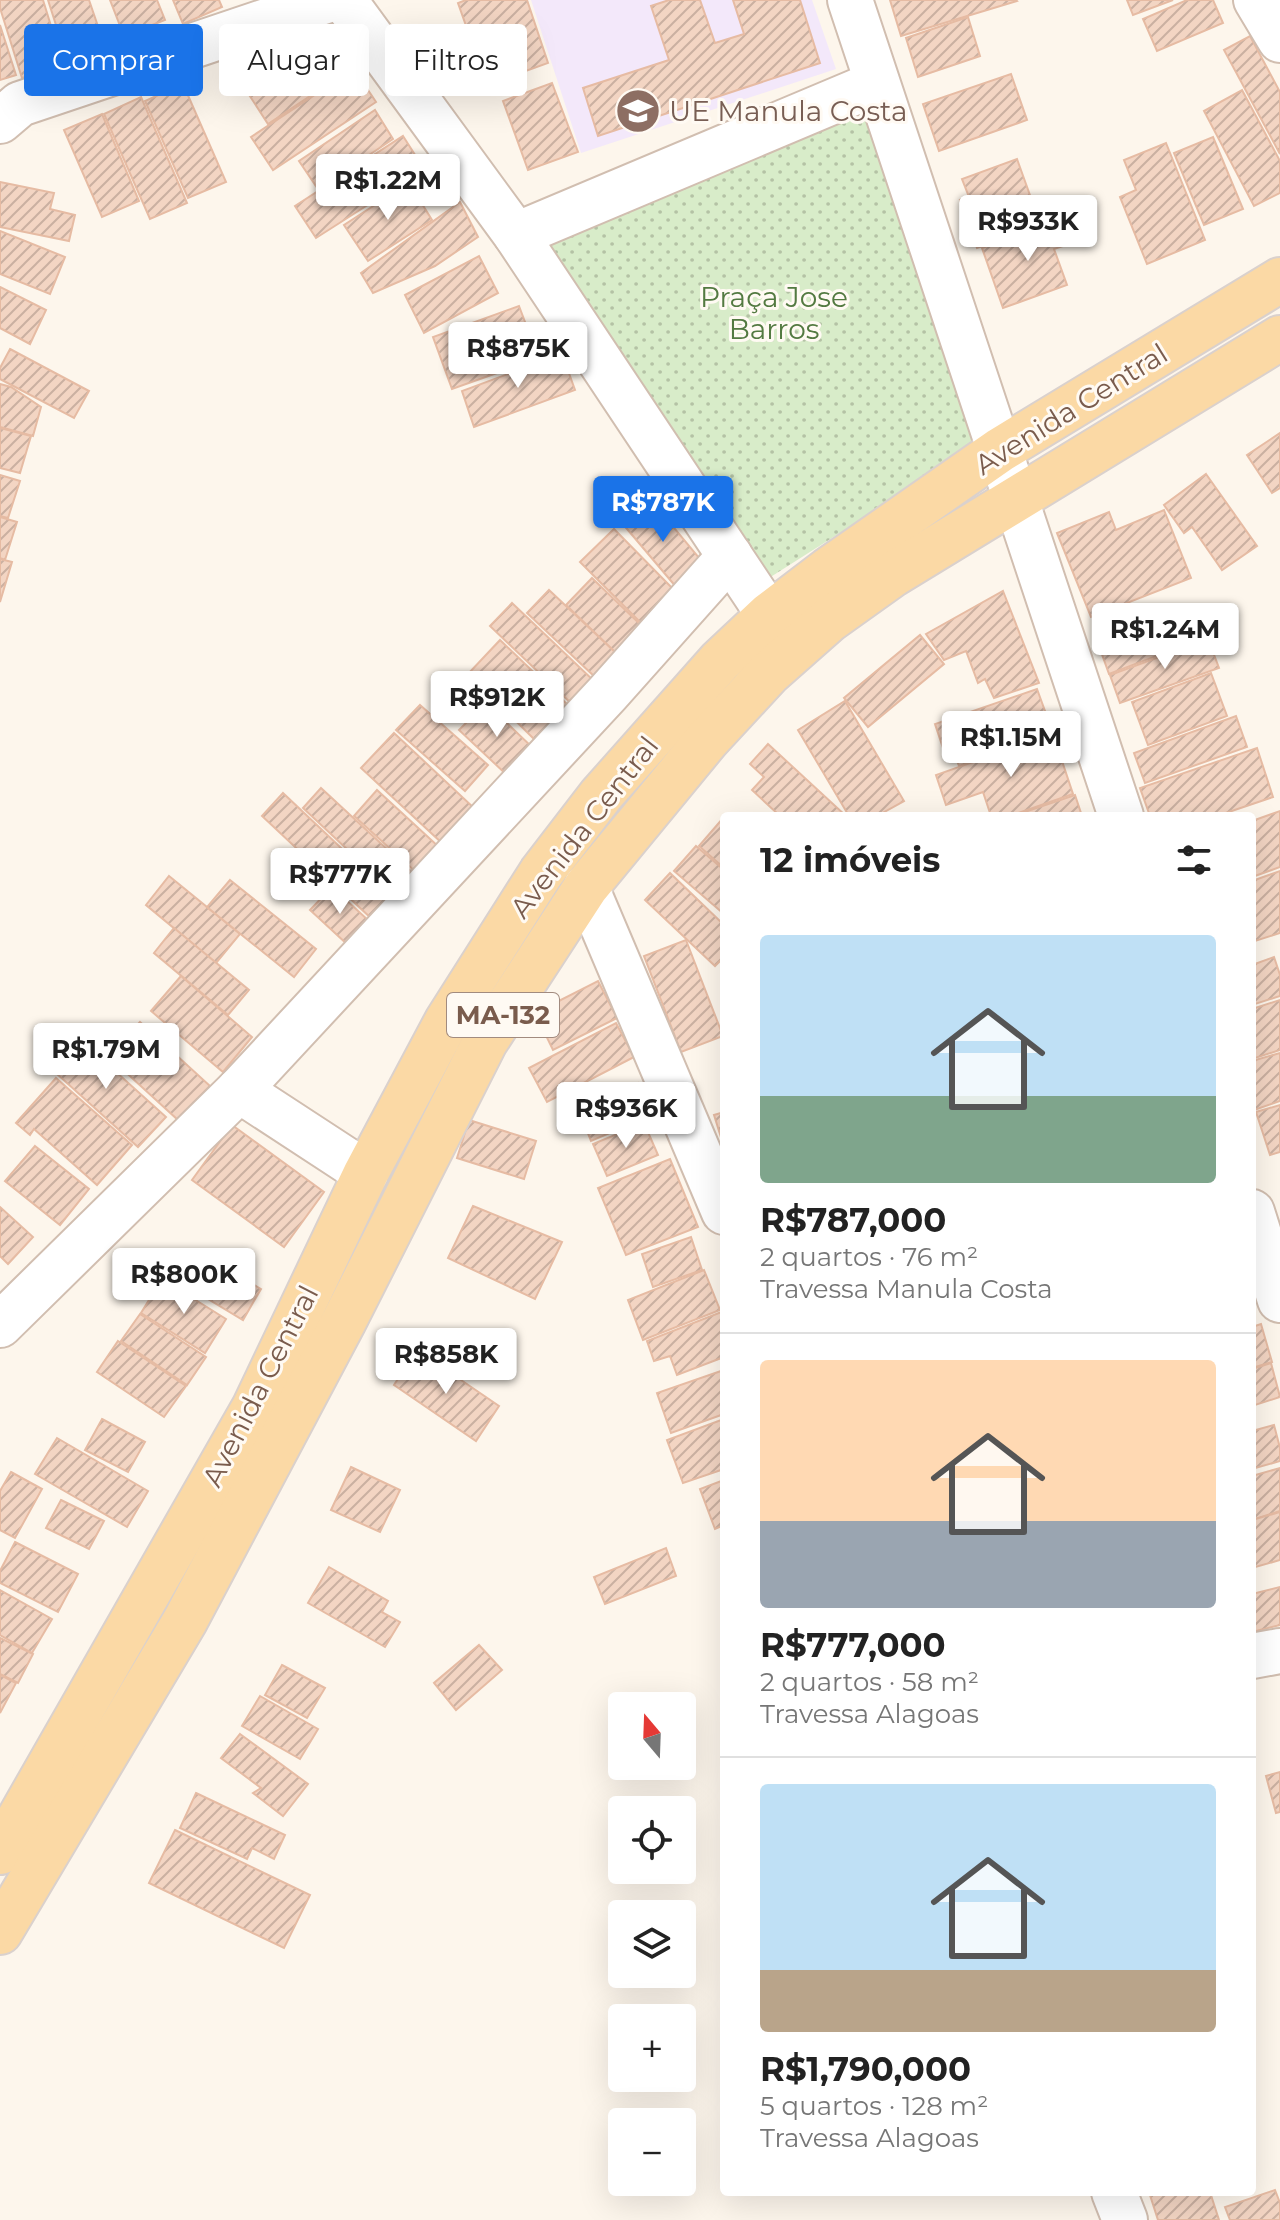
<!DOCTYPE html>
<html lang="pt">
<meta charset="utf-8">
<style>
:root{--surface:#fff;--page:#f6f6f6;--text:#222;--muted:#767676;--line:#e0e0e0;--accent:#1a73e8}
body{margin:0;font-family:Montserrat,sans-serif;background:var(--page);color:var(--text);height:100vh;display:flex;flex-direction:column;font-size:30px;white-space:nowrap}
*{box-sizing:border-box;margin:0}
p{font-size:26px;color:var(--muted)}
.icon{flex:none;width:44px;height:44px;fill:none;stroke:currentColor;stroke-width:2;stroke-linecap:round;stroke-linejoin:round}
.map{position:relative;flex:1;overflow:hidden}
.sheet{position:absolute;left:720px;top:812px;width:536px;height:1384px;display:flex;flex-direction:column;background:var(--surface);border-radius:8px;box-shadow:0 8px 32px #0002}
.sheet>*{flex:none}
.guide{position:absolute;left:24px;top:24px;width:576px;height:72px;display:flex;gap:16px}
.needle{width:52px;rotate:341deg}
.buttons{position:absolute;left:608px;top:1692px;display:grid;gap:16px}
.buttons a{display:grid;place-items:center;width:88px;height:88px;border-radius:8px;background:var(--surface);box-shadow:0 8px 32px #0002;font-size:40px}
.price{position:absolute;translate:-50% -68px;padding:0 18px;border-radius:8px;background:#fff;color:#222;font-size:26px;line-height:52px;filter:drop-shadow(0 2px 4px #0008)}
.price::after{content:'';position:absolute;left:50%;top:48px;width:24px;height:18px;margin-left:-12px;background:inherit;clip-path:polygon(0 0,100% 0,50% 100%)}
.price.current{background:var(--accent);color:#fff}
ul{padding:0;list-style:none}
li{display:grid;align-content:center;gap:16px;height:424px;padding:0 40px}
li+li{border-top:2px solid var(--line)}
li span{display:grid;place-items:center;height:248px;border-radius:8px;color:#555}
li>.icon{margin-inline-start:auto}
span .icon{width:144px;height:144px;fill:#fffc;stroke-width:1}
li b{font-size:34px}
h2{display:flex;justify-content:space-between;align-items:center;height:96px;padding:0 40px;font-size:34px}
.tag{padding:0 28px;border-radius:8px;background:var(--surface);box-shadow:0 8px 32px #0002;font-size:28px;line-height:72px}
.tag.current{background:var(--accent);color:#fff}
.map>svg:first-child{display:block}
.education{fill:#f3e8fa}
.park{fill:url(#park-dots)}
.building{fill:url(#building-hatch);stroke:#e6bba3;stroke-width:2}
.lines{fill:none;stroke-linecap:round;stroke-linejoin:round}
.street-casing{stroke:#d1beb0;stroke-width:48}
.primary-casing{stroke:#dad1cd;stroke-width:48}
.street{stroke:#fff;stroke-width:44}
.primary{stroke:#fbd9a5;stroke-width:44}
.labels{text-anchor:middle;stroke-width:6;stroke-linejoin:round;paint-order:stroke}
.shield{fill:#fffaf3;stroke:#a28b7f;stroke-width:2}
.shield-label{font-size:26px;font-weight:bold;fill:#7a5c4d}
.education-label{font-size:28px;fill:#785e54;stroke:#fffaf3;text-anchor:start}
.park-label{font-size:28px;fill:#537a41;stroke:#fffaf3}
.street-label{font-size:28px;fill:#7a5c4d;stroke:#fffaf3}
</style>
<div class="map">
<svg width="1280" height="2220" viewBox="0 0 1280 2220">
<defs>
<pattern id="park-dots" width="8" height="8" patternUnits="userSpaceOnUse" patternTransform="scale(2)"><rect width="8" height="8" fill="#d8ecc9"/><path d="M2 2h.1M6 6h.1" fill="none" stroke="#b4c2a5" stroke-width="1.8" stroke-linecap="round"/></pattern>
<pattern id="building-hatch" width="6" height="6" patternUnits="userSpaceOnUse" patternTransform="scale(2)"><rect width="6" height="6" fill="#f3d5c3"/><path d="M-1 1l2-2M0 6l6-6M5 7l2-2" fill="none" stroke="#cab0a1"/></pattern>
</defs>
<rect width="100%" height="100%" fill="#fdf6ec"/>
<path class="education" d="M 531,0 L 812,0 L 836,69 L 581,153 Z"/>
<path class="park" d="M 862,111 L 983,442 L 769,578 L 544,244 Z"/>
<g class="building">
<path d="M 0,0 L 43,0 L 63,65 L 22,78 L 0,8 Z"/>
<path d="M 48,0 L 89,0 L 102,38 L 64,50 Z"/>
<path d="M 110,0 L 157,0 L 165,20 L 124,36 Z"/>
<path d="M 173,0 L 219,0 L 222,7 L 183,24 Z"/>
<path d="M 466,0 L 527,0 L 548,63 L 487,85 L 458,3 Z"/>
<path d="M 669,0 L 700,0 L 715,43 L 744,34 L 733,0 L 800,0 L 820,63 L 598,136 L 583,88 L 669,60 L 651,6 Z"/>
<path d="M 890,0 L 1016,0 L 1017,1 L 901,36 Z"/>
<path d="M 1127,0 L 1173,0 L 1133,15 Z"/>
<path d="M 1187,0 L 1213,0 L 1223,23 L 1157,51 L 1143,19 Z"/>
<path d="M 968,17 L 980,56 L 918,77 L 906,38 Z"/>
<path d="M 0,25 L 16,75 L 0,80 Z"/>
<path d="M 1250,36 L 1280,92 L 1280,154 L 1224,50 Z"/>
<path d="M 313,41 L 337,78 L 268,124 L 244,87 Z"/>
<path d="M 354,69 L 376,102 L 273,170 L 251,137 Z"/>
<path d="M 1011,74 L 1027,120 L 939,151 L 923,104 Z"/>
<path d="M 552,83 L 578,152 L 528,170 L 503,101 Z"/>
<path d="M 183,84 L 226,182 L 188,198 L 145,101 Z"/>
<path d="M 1242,90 L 1280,161 L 1280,193 L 1254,206 L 1204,111 Z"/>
<path d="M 141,97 L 187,203 L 150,219 L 104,114 Z"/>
<path d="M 375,110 L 393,139 L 318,189 L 299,161 Z"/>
<path d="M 102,114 L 139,201 L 102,217 L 64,130 Z"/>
<path d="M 403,136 L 424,169 L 316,238 L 295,206 Z"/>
<path d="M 1213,137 L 1243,209 L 1204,225 L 1174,153 Z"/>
<path d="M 1166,143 L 1205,240 L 1147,264 L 1120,197 L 1136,190 L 1124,160 Z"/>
<path d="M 1017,159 L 1041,226 L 977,248 L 960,200 L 969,197 L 962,179 Z"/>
<path d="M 0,182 L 54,193 L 50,209 L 75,215 L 69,241 L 0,227 Z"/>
<path d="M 409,183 L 432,220 L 368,261 L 344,225 Z"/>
<path d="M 460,202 L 478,237 L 435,266 L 373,293 L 361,273 Z"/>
<path d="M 1063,219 L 1072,243 L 1054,249 L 1067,285 L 1003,308 L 982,248 Z"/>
<path d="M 0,231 L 65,257 L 50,294 L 0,274 Z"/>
<path d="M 479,256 L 498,293 L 424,333 L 405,295 Z"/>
<path d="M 0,287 L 46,310 L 30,344 L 0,328 Z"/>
<path d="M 519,306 L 533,343 L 546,338 L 553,353 L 452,389 L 433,337 Z"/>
<path d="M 10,349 L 89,391 L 74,418 L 0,379 L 0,368 Z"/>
<path d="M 562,354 L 575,390 L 474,427 L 462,391 Z"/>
<path d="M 0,384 L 11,387 L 41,407 L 33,436 L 0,427 Z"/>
<path d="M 0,428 L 31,436 L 20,473 L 0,468 Z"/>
<path d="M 1280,433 L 1280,488 L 1272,493 L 1247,455 Z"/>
<path d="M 1206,474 L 1257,546 L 1222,570 L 1192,527 L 1184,533 L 1164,505 Z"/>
<path d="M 0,475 L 20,481 L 8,518 L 0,516 Z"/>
<path d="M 650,499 L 705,565 L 677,588 L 622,523 Z"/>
<path d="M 1164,510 L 1191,578 L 1091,617 L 1057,533 L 1109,512 L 1116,530 Z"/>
<path d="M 0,517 L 17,522 L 5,560 L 0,558 Z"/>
<path d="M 614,529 L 677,593 L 644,626 L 580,562 Z"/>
<path d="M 0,559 L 12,562 L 0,602 Z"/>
<path d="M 592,578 L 643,627 L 617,654 L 566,605 Z"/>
<path d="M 549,590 L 617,654 L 595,677 L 527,613 Z"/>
<path d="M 1003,591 L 1039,683 L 994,698 L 985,679 L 978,683 L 966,651 L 944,660 L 926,634 Z"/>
<path d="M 512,603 L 595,682 L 573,705 L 490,626 Z"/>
<path d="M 1164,606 L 1178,648 L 1109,674 L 1094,632 Z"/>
<path d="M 920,635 L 944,664 L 868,727 L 844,698 Z"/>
<path d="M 1208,639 L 1219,668 L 1120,703 L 1110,675 Z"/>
<path d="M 500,640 L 570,707 L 536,741 L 468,674 Z"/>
<path d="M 1211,673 L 1227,716 L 1148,745 L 1132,702 Z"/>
<path d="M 1037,689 L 1053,733 L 959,766 L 951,745 L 943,748 L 935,724 Z"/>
<path d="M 845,701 L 904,801 L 877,816 L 849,816 L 798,730 Z"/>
<path d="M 486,703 L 534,749 L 508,776 L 459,730 Z"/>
<path d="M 420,705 L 488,765 L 465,791 L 396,730 Z"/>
<path d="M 1236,716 L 1247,747 L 1145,783 L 1134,753 Z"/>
<path d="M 394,733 L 475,809 L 443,844 L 361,768 Z"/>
<path d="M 1053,734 L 1073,794 L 1010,816 L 991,816 L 983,792 L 946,805 L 936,775 Z"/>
<path d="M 768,744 L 846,816 L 780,816 L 752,790 L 764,777 L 750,764 Z"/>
<path d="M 1257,748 L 1273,797 L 1217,816 L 1150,816 L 1140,788 Z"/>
<path d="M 321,788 L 414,874 L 395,894 L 303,808 Z"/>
<path d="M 377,790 L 440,848 L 417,873 L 354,816 Z"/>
<path d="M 283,793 L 394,898 L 373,920 L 262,816 Z"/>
<path d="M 1075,795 L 1082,816 L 1013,816 Z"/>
<path d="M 1280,811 L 1280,867 L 1252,877 L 1252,821 Z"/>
<path d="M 724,817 L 724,868 L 699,846 Z"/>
<path d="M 696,846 L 724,870 L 724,914 L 674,871 Z"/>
<path d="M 1280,871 L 1280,933 L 1252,942 L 1252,881 Z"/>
<path d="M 670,873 L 724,925 L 724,957 L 715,966 L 645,900 Z"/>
<path d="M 169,876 L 240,934 L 216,963 L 146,905 Z"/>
<path d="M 230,880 L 316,949 L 294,977 L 207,907 Z"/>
<path d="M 332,887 L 369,921 L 348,945 L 310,910 Z"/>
<path d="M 174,928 L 249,990 L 228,1015 L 154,953 Z"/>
<path d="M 686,940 L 723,1036 L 681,1052 L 644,956 Z"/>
<path d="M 1274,957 L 1280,975 L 1280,996 L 1252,1005 L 1252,965 Z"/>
<path d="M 181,976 L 252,1037 L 223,1072 L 151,1011 Z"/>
<path d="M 598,981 L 617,1018 L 553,1050 L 535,1013 Z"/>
<path d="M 1280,1000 L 1280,1050 L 1252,1059 L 1252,1009 Z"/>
<path d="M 140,1022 L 210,1086 L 178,1120 L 109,1057 Z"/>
<path d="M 616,1023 L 634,1057 L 547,1102 L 529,1068 Z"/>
<path d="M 74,1034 L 166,1117 L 138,1147 L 47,1065 Z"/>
<path d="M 1280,1053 L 1280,1101 L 1254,1110 L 1252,1061 Z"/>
<path d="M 56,1078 L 132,1145 L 97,1185 L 34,1129 L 30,1135 L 16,1123 Z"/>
<path d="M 638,1083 L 652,1115 L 591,1141 L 578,1108 Z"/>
<path d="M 1280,1105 L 1280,1152 L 1270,1155 L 1256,1112 Z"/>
<path d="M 724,1112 L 724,1147 L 714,1115 Z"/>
<path d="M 469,1120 L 536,1141 L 524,1179 L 457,1158 Z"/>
<path d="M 644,1123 L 658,1155 L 607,1176 L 593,1144 Z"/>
<path d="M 232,1125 L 324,1192 L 284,1247 L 192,1180 Z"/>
<path d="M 35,1146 L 89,1189 L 60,1225 L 5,1181 Z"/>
<path d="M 670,1159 L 698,1227 L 626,1255 L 598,1188 Z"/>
<path d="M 473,1206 L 562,1242 L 535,1299 L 448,1258 Z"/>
<path d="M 0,1207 L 33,1237 L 8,1264 L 0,1256 Z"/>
<path d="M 691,1237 L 702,1270 L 653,1287 L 642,1254 Z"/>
<path d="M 196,1251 L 261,1289 L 243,1320 L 178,1281 Z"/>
<path d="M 704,1270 L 720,1310 L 643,1340 L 628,1300 Z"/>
<path d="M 162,1279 L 226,1319 L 205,1353 L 141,1313 Z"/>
<path d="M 724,1311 L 724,1357 L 677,1375 L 670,1356 L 654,1361 L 647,1341 Z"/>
<path d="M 140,1314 L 206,1357 L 187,1385 L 121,1341 Z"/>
<path d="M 1261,1324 L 1272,1362 L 1252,1368 L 1252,1327 Z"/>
<path d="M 118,1341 L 186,1386 L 164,1417 L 97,1372 Z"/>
<path d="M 417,1350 L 499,1406 L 476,1441 L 394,1385 Z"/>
<path d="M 1271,1363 L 1280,1397 L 1252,1406 L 1252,1369 Z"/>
<path d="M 724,1370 L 724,1414 L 671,1433 L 657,1393 Z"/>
<path d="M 102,1419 L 145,1442 L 128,1472 L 85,1450 Z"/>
<path d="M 724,1419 L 724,1469 L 683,1483 L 667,1440 Z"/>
<path d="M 1274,1425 L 1280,1448 L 1280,1461 L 1252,1469 L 1252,1431 Z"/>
<path d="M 57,1438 L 148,1491 L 127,1527 L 35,1474 Z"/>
<path d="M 351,1467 L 400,1490 L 380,1532 L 331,1510 Z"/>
<path d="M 1280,1468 L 1280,1511 L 1252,1520 L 1252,1476 Z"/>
<path d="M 11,1472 L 42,1489 L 15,1538 L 0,1530 L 0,1491 Z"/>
<path d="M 724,1480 L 724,1525 L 715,1529 L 700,1489 Z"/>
<path d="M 61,1500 L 104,1521 L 89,1549 L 46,1528 Z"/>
<path d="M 1280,1512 L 1280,1560 L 1252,1568 L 1252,1520 Z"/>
<path d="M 15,1542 L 78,1574 L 58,1612 L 0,1583 L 0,1571 Z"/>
<path d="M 666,1548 L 676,1576 L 605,1604 L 594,1577 Z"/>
<path d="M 329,1567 L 388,1601 L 382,1612 L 400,1622 L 385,1647 L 308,1603 Z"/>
<path d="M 1280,1587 L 1280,1625 L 1252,1632 L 1252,1594 Z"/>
<path d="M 0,1590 L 52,1619 L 32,1653 L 0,1635 Z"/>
<path d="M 0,1638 L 33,1654 L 18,1683 L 0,1674 Z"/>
<path d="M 479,1645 L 502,1670 L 456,1710 L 434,1683 Z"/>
<path d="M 282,1665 L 325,1688 L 307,1718 L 265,1695 Z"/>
<path d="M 0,1675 L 16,1683 L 0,1713 Z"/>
<path d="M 260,1696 L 318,1729 L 300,1759 L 242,1726 Z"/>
<path d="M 240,1734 L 308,1784 L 283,1816 L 253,1793 L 261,1788 L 221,1758 Z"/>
<path d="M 1280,1772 L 1280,1812 L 1276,1813 L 1266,1776 Z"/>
<path d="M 196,1793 L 285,1835 L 274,1859 L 252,1848 L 247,1859 L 180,1828 Z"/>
<path d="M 175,1830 L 310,1895 L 284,1948 L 149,1883 Z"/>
<path d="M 1275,2190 L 1280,2203 L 1280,2220 L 1230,2220 L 1225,2207 Z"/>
<path d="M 1149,2192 L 1210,2192 L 1219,2220 L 1158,2220 Z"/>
</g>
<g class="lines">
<g class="street-casing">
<g id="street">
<path d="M 344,0 L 516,235 L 769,615"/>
<path d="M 850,0 L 1121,816"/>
<path d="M 1256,0 L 1280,40"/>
<path d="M 0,121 L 20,104 L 329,0"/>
<path d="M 516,235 L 877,83"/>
<path d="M 586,887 L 724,1212"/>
<path d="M 239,1090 L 366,1173"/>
<path d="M 1252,1212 L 1280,1300"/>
<path d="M 0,1325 L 239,1090 L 608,693 L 730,556"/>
<path d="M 1252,1656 L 1280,1651"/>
<path d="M 1114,2192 L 1125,2220"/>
</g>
</g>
<g class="primary-casing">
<g id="primary">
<path d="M 0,1852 L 254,1408 L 366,1173 L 447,1021 L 541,873 L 601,795 L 720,661 L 769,615 L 828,570 L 1000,450 L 1280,280"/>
<path d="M 0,1932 L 185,1621 L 344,1321 L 485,1042 L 586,887 L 707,740 L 769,673 L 829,620 L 892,575 L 1280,338"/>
</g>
</g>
<use href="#street" class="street"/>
<use href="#primary" class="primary"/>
</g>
<defs>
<g id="school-disc" transform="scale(2.3)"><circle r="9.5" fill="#8d6e63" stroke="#fffaf3"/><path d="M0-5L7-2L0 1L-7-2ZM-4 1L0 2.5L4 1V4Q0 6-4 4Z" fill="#fff"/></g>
</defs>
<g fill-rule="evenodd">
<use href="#school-disc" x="638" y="111"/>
</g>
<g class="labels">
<rect class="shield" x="447" y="993" width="112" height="44" rx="6"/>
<g class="shield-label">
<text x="503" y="1024">MA-132</text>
</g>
<g class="education-label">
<text x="669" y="121">UE Manula Costa</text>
</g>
<g class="park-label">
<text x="774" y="307">Praça Jose<tspan x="774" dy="32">Barros</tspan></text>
</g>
<g class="street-label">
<text transform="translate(1071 409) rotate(-32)" y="10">Avenida Central</text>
<text transform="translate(584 827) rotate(-52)" y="10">Avenida Central</text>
<text transform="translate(260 1386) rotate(-63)" y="10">Avenida Central</text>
</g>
</g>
</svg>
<div class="buttons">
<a><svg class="needle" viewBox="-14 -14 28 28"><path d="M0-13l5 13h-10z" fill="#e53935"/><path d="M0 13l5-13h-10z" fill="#767676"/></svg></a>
<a><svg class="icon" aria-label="locate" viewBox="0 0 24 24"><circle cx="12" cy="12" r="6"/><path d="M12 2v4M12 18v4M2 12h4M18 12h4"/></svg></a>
<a><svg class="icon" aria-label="layers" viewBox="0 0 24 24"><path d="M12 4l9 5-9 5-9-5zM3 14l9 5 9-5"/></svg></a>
<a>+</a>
<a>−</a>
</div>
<b class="price" style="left:388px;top:222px">R$1.22M</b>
<b class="price" style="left:1028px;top:263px">R$933K</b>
<b class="price" style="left:518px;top:390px">R$875K</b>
<b class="price current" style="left:663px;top:544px">R$787K</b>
<b class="price" style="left:1165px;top:671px">R$1.24M</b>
<b class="price" style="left:497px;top:739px">R$912K</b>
<b class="price" style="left:1011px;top:779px">R$1.15M</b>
<b class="price" style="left:340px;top:916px">R$777K</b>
<b class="price" style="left:106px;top:1091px">R$1.79M</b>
<b class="price" style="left:626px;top:1150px">R$936K</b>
<b class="price" style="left:184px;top:1316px">R$800K</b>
<b class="price" style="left:446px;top:1396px">R$858K</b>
<div class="guide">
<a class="tag current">Comprar</a>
<a class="tag">Alugar</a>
<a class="tag">Filtros</a>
</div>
<section class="sheet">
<h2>12 imóveis<svg class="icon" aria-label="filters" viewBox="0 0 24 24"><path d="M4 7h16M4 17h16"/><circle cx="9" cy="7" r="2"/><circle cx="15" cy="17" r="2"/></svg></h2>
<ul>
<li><span style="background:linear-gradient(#bfe0f5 65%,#7fa58c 0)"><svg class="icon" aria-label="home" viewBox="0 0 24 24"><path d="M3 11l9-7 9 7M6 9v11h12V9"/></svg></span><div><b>R$787,000</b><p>2 quartos · 76 m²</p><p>Travessa Manula Costa</p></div></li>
<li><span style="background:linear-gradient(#ffd9b3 65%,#9aa5b1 0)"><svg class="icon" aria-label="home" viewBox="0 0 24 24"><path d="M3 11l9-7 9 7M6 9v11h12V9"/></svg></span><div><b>R$777,000</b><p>2 quartos · 58 m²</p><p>Travessa Alagoas</p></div></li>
<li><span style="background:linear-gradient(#bfe0f5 75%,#b9a48a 0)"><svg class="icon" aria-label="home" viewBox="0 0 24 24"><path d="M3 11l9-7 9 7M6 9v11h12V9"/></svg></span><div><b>R$1,790,000</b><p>5 quartos · 128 m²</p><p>Travessa Alagoas</p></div></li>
</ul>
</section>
</div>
